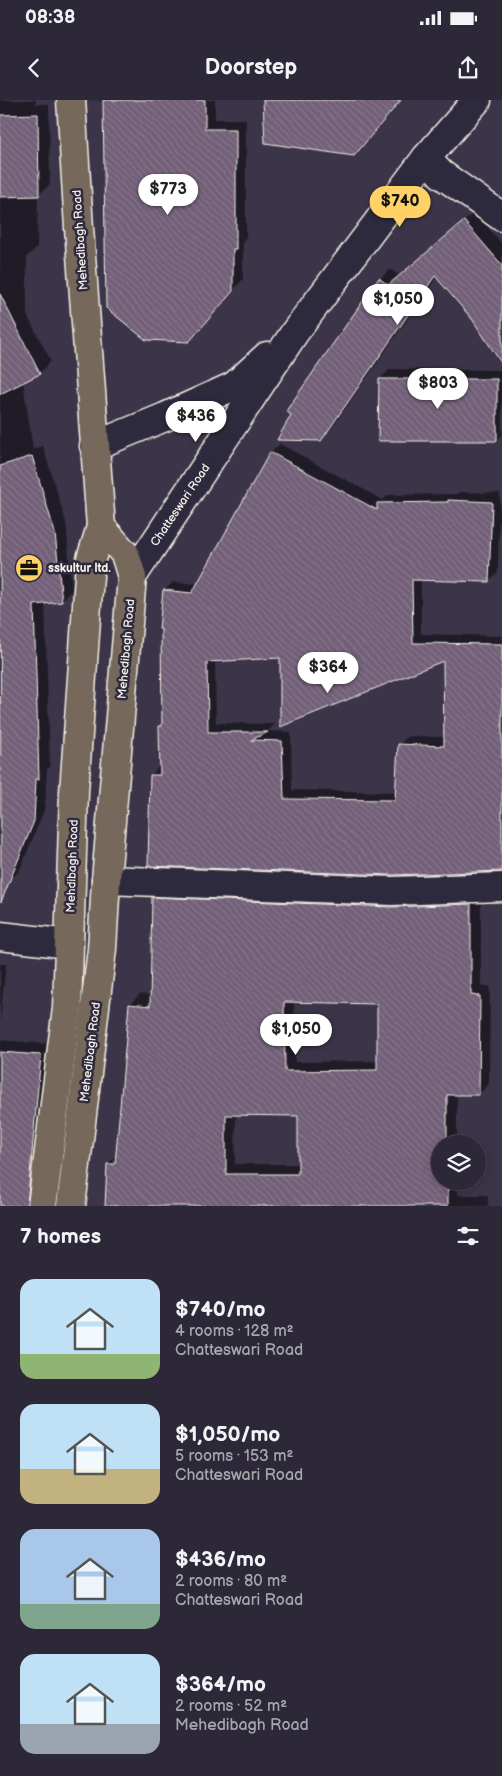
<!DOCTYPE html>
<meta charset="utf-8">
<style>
:root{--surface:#2d2837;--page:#35303f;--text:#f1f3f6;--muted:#a7a6ad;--line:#484452;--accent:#ffd166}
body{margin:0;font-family:"Balsamiq Sans",sans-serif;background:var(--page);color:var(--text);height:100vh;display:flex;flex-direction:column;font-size:19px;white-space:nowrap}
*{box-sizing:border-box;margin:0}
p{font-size:16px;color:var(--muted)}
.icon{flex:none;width:28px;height:28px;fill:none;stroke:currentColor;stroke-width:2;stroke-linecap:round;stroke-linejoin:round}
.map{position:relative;height:1106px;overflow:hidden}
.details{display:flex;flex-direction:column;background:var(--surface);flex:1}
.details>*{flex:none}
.fabs{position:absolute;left:431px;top:1035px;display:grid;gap:10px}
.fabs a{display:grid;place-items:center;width:55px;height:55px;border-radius:50%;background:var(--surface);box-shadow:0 2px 12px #0003,0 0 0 1px var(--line);font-size:25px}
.price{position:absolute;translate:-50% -42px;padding:0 11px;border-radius:18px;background:#fff;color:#222;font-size:16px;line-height:32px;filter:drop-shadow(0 1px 2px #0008)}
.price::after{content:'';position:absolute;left:50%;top:30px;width:15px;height:11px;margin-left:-8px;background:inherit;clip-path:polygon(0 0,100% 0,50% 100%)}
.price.selected{background:var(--accent);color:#111}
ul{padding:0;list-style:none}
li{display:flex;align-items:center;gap:15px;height:125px;padding:0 20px}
li span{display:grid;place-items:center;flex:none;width:140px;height:100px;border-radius:15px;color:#555}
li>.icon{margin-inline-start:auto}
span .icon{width:60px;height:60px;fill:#fffc;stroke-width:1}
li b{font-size:21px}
h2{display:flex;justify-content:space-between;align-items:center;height:60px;padding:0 20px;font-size:21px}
.status{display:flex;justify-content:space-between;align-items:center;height:35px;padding:0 25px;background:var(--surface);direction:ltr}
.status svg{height:14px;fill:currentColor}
header{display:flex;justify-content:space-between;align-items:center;height:65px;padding:0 20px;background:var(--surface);font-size:22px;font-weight:600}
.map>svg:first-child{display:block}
.shadow{fill:#0007;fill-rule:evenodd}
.building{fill:url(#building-back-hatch);stroke:#f4f1e8;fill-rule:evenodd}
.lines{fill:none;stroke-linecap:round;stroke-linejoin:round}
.minor-casing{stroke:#f4f1e8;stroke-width:31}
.secondary-casing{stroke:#f4f1e8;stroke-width:31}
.primary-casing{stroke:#f4f1e8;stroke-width:31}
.minor{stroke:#2f2a3d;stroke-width:28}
.secondary{stroke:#2f2a3d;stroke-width:28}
.primary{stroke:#76695c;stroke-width:28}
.labels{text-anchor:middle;stroke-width:5;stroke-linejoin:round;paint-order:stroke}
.street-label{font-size:12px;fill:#f4f1e8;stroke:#2f2a3d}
.poi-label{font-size:12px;font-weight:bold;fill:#f4f1e8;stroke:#2f2a3d;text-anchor:start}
</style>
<div class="status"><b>08:38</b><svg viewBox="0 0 49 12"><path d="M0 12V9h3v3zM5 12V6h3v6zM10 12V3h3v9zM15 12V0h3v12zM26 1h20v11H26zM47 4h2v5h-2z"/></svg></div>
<header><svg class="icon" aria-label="back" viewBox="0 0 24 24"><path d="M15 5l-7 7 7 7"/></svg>Doorstep<svg class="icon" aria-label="share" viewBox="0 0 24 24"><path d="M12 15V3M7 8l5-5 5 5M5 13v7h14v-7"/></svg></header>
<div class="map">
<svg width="502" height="1106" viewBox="0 0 502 1106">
<defs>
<pattern id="building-back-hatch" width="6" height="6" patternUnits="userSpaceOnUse" patternTransform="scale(1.25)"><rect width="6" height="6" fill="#725f78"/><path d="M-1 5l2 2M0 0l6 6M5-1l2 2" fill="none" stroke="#87768b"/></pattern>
</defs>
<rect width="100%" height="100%" fill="#3c3549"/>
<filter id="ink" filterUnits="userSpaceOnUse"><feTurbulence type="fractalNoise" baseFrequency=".02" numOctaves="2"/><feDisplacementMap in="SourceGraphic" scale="10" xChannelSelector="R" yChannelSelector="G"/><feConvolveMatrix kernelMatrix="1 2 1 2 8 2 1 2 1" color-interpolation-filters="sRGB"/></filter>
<g filter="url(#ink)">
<g class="shadow">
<path d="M 0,0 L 36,0 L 36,4 L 49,4 L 50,84 L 38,96 L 37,147 L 27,157 L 27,215 L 51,261 L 40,273 L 23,281 L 33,349 L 43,346 L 66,422 L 72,490 L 61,501 L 45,503 L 50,667 L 47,669 L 45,708 L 20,770 L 9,781 L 0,782 Z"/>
<path d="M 87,0 L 215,0 L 215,19 L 246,19 L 246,137 L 243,141 L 243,179 L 200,229 L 105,1 Z"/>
<path d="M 264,0 L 401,0 L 367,42 L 354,55 Z"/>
<path d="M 475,112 L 502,144 L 502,262 L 473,218 L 437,177 L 331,329 L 320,339 L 380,179 L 390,169 L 399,175 Z"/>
<path d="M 390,269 L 502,270 L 502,335 L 497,340 L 380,279 Z"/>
<path d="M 280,344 L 383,400 L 388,395 L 457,394 L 459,392 L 500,393 L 498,472 L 489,481 L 421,479 L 421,534 L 502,536 L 502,770 L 151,675 L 160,666 L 160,626 L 163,623 L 164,491 L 173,482 L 198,484 L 271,352 ZM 282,557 L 444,559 L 445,637 L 408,636 L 399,645 L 397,692 L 292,690 L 291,632 L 268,631 L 275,624 L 216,623 L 215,560 Z"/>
<path d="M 164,788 L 481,794 L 481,886 L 490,886 L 489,984 L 479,994 L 457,994 L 457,1044 L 440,1044 L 440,1081 L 457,1081 L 458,1095 L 488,1095 L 488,1106 L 107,1106 L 108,1064 L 117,1055 L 130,904 L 140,894 L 151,895 L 154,798 ZM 294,901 L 379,903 L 379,961 L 295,962 ZM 236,1014 L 299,1015 L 299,1064 L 235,1064 Z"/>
<path d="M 0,864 L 6,864 L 0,922 Z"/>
<path d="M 0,940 L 51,944 L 33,1106 L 0,1106 Z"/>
</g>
<g class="building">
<path d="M 103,0 L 205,0 L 205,29 L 236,29 L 236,149 L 233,149 L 233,191 L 189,242 L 146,240 L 106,208 Z"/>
<path d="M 263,0 L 401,0 L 354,56 L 265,43 Z"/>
<path d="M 38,14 L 39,96 L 0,97 L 0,15 Z"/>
<path d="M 464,121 L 502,165 L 502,264 L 472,219 L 435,176 L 321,341 L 277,340 L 291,315 L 286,311 L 379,178 L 388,185 Z"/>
<path d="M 0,194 L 40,274 L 0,294 Z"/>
<path d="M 379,279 L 497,279 L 497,341 L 378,341 Z"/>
<path d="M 270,352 L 377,410 L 377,403 L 448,402 L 448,400 L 492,402 L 489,482 L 412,480 L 413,543 L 502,544 L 502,771 L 392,775 L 148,766 L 150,675 L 160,675 L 159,626 L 162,626 L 161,529 L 159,529 L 163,490 L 192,493 ZM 280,558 L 280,627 L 443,561 L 444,646 L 398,644 L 395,700 L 284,699 L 282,641 L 251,640 L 268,632 L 208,632 L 207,562 Z"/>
<path d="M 32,356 L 55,433 L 62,502 L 34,505 L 39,679 L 36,679 L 34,721 L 1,802 L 0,366 Z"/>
<path d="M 152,797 L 391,807 L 471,804 L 471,895 L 480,896 L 479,995 L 447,995 L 447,1044 L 440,1044 L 440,1081 L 448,1081 L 448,1106 L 105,1106 L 107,1064 L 115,1064 L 129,904 L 150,906 ZM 284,902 L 377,904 L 377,970 L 285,971 ZM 226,1015 L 298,1016 L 298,1074 L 226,1074 Z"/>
<path d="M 0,952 L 41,955 L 27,1106 L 0,1106 Z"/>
</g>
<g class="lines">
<g class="minor-casing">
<g id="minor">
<path d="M 426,58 L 441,74 L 502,117"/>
<path d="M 106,780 L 392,791 L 502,787"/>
<path d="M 0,836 L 69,844"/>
</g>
</g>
<g class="secondary-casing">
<g id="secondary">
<path d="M 94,346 L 165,317 L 234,286 L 267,256"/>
<path d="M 132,477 L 295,232 L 426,58 L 477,0"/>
</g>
</g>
<g class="primary-casing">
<g id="primary">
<path d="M 42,1106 L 67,908 L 74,692 L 90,462 L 101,427"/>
<path d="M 71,1106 L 102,849 L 106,780 L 132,477 L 125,454 L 101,427 L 79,128 L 71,0"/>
</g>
</g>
<use href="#minor" class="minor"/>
<use href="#secondary" class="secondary"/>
<use href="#primary" class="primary"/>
</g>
</g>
<defs>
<g id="office-disc" transform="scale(1.4375)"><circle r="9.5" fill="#ffd166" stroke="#2f2a3d"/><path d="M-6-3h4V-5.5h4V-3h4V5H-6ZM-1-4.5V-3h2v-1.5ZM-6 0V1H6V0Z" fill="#111"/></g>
</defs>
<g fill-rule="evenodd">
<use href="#office-disc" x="29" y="468"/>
</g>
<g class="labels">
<g class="street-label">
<text transform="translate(80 140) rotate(-94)" y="4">Mehedibagh Road</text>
<text transform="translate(180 405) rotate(-56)" y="4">Chatteswari Road</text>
<text transform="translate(126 549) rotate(-85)" y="4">Mehedibagh Road</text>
<text transform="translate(72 766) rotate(-88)" y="4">Mehdibagh Road</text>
<text transform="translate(90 952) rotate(-83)" y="4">Mehedibagh Road</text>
</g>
<g class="poi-label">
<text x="48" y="472">sskultur ltd.</text>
</g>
</g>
</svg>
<div class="fabs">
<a><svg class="icon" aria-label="layers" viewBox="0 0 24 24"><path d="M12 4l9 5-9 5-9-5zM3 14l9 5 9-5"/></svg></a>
</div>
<b class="price" style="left:168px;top:116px">$773</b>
<b class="price selected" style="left:400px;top:128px">$740</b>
<b class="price" style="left:398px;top:226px">$1,050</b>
<b class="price" style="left:438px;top:310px">$803</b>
<b class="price" style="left:196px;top:343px">$436</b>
<b class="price" style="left:328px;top:594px">$364</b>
<b class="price" style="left:296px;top:956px">$1,050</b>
</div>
<section class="details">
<h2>7 homes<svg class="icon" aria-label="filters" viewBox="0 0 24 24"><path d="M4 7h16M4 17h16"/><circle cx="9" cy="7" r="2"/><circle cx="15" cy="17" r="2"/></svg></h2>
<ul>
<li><span style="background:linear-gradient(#bfe0f5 75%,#8fb573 0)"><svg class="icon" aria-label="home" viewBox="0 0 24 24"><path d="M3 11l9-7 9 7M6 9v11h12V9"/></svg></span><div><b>$740/mo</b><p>4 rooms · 128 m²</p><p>Chatteswari Road</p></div></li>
<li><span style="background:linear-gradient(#bfe0f5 65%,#c2b280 0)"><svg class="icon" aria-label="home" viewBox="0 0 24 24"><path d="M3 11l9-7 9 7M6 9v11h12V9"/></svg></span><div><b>$1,050/mo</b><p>5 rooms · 153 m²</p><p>Chatteswari Road</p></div></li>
<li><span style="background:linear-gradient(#a9c7e8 75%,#7fa58c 0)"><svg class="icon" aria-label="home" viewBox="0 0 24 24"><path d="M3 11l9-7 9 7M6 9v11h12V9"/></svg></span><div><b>$436/mo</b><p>2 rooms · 80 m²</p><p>Chatteswari Road</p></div></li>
<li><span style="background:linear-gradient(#bfe0f5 70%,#9aa5b1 0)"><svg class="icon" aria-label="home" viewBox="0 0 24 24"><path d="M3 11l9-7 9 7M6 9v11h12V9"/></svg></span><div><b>$364/mo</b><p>2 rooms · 52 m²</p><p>Mehedibagh Road</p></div></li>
</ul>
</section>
